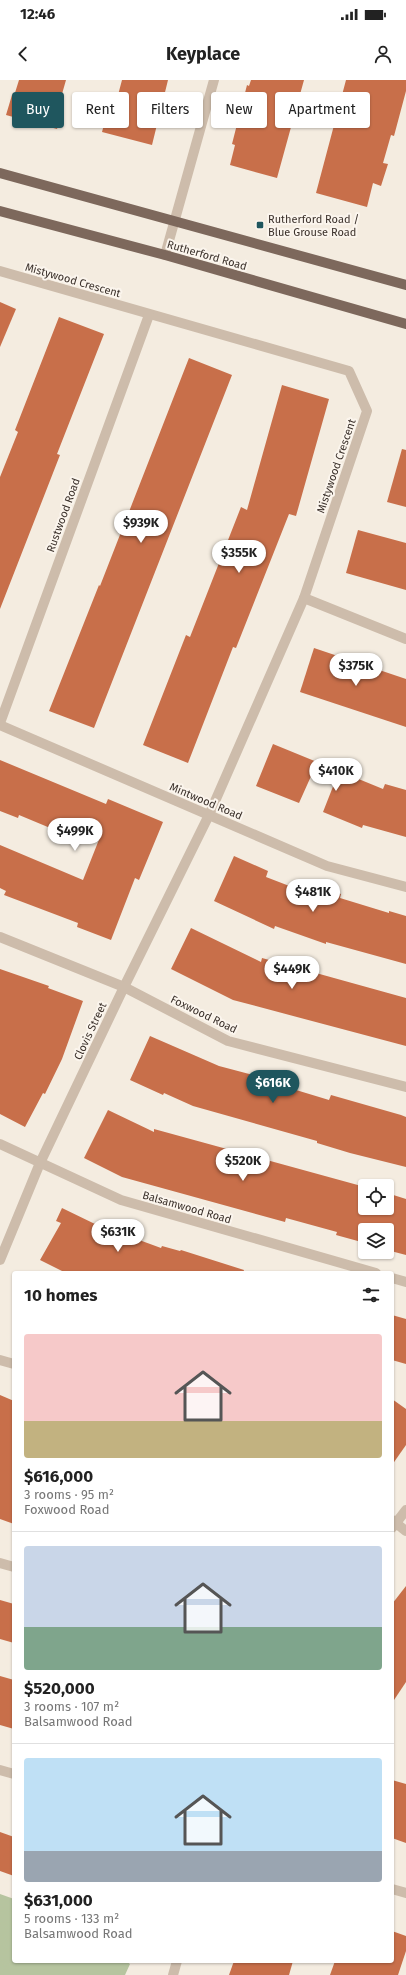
<!DOCTYPE html>
<meta charset="utf-8">
<style>
:root{--surface:#fff;--page:#f2f2f2;--text:#222;--muted:#767676;--line:#e0e0e0;--accent:#1f565e}
body{margin:0;font-family:"Fira Sans",sans-serif;background:var(--page);color:var(--text);height:100vh;display:flex;flex-direction:column;font-size:15px;white-space:nowrap}
*{box-sizing:border-box;margin:0}
p{font-size:13px;color:var(--muted)}
.icon{flex:none;width:22px;height:22px;fill:none;stroke:currentColor;stroke-width:2;stroke-linecap:round;stroke-linejoin:round}
.map{position:relative;flex:1;overflow:hidden}
.panel{position:absolute;left:12px;top:1191px;width:382px;height:692px;display:flex;flex-direction:column;background:var(--surface);border-radius:4px;box-shadow:0 1px 3px #0004}
.panel>*{flex:none}
.banner{position:absolute;left:12px;top:12px;width:382px;height:36px;display:flex;gap:8px}
.buttons{position:absolute;left:358px;top:1099px;display:grid;gap:8px}
.buttons a{display:grid;place-items:center;width:36px;height:36px;border-radius:4px;background:var(--surface);box-shadow:0 1px 3px #0004;font-size:20px}
.price{position:absolute;translate:-50% -34px;padding:0 9px;border-radius:14px;background:#fff;color:#222;font-size:13px;line-height:26px;filter:drop-shadow(0 1px 2px #0008)}
.price::after{content:'';position:absolute;left:50%;top:24px;width:12px;height:9px;margin-left:-6px;background:inherit;clip-path:polygon(0 0,100% 0,50% 100%)}
.price.on{background:var(--accent);color:#fff}
ul{padding:0;list-style:none}
li{display:grid;align-content:center;gap:8px;height:212px;padding:0 12px}
li+li{border-top:1px solid var(--line)}
li span{display:grid;place-items:center;height:124px;border-radius:4px;color:#555}
li>.icon{margin-inline-start:auto}
span .icon{width:72px;height:72px;fill:#fffc;stroke-width:1}
li b{font-size:17px}
h2{display:flex;justify-content:space-between;align-items:center;height:48px;padding:0 12px;font-size:17px}
.chip{padding:0 14px;border-radius:4px;background:var(--surface);box-shadow:0 1px 3px #0004;font-size:14px;line-height:36px}
.chip.on{background:var(--accent);color:#fff}
.status{display:flex;justify-content:space-between;align-items:center;height:28px;padding:0 20px;background:var(--surface);direction:ltr}
.status svg{height:11px;fill:currentColor}
header{display:flex;justify-content:space-between;align-items:center;height:52px;padding:0 12px;background:var(--surface);font-size:18px;font-weight:700}
.map>svg:first-child{display:block}
.green{fill:#b6c49f}
.building{fill:#c86f4a}
.lines{fill:none;stroke-linecap:round;stroke-linejoin:round}
.minor{stroke:#cdbcab;stroke-width:10}
.major{stroke:#7d685c;stroke-width:10}
.poi-dot{fill:#1f565e;stroke:#fbf5ed;stroke-width:1.5}
.labels{text-anchor:middle;stroke-width:4;stroke-linejoin:round;paint-order:stroke}
.poi-label{font-size:11px;fill:#3b312b;stroke:#fbf5ed;text-anchor:start}
.street-label{font-size:11px;fill:#3b312b;stroke:#fbf5ed}
</style>
<div class="status"><b>12:46</b><svg viewBox="0 0 49 12"><path d="M0 12V9h3v3zM5 12V6h3v6zM10 12V3h3v9zM15 12V0h3v12zM26 1h20v11H26zM47 4h2v5h-2z"/></svg></div>
<header><svg class="icon" aria-label="back" viewBox="0 0 24 24"><path d="M15 5l-7 7 7 7"/></svg>Keyplace<svg class="icon" aria-label="person" viewBox="0 0 24 24"><circle cx="12" cy="8" r="4"/><path d="M4 21q1-7 8-7t8 7"/></svg></header>
<div class="map">
<svg width="406" height="1895" viewBox="0 0 406 1895">
<rect width="100%" height="100%" fill="#f4ece0"/>
<path class="green" d="M 0,1814 L 14,1819 L 14,1881 L 126,1881 L 130,1884 L 125,1895 L 0,1895 Z"/>
<g class="building">
<path d="M 19,0 L 66,0 L 58,28 L 63,29 L 57,49 L 6,35 L 12,15 L 14,16 Z"/>
<path d="M 122,0 L 168,0 L 152,65 L 102,52 L 112,14 L 118,15 Z"/>
<path d="M 251,0 L 304,0 L 277,98 L 230,85 L 235,65 L 232,64 L 247,5 L 249,6 Z"/>
<path d="M 346,0 L 406,0 L 406,11 L 394,56 L 391,55 L 383,83 L 388,84 L 381,106 L 373,103 L 367,127 L 316,113 Z"/>
<path d="M 0,222 L 16,229 L 0,267 Z"/>
<path d="M 59,237 L 104,254 L 57,374 L 60,375 L 0,529 L 0,397 L 18,352 L 15,350 Z"/>
<path d="M 189,278 L 232,295 L 94,648 L 49,631 L 99,505 L 100,506 Z"/>
<path d="M 282,305 L 329,319 L 296,436 L 289,434 L 236,568 L 233,567 L 188,683 L 143,665 L 186,555 L 190,557 L 241,427 L 247,430 Z"/>
<path d="M 402,369 L 406,370 L 406,427 L 387,422 Z"/>
<path d="M 358,450 L 406,463 L 406,510 L 346,493 Z"/>
<path d="M 314,568 L 406,599 L 406,647 L 300,612 Z"/>
<path d="M 273,664 L 383,709 L 385,704 L 406,710 L 406,757 L 363,745 L 362,748 L 323,732 L 334,704 L 312,694 L 299,723 L 256,706 Z"/>
<path d="M 0,680 L 106,724 L 108,719 L 163,742 L 139,800 L 135,798 L 111,860 L 77,847 L 78,843 L 4,815 L 6,811 L 0,808 L 0,765 L 83,800 L 102,752 L 73,741 L 67,755 L 19,735 L 18,738 L 0,731 Z"/>
<path d="M 234,776 L 268,791 L 266,797 L 292,807 L 293,805 L 317,814 L 319,807 L 341,814 L 340,818 L 389,833 L 389,831 L 406,836 L 406,884 L 326,862 L 326,864 L 275,846 L 274,849 L 214,821 Z"/>
<path d="M 191,848 L 261,882 L 262,878 L 406,918 L 406,966 L 233,920 L 171,889 Z"/>
<path d="M 0,889 L 49,906 L 48,908 L 83,921 L 62,979 L 45,1014 L 43,1013 L 25,1047 L 0,1034 Z"/>
<path d="M 150,956 L 219,986 L 253,995 L 253,997 L 329,1020 L 331,1015 L 401,1035 L 406,1037 L 406,1087 L 350,1073 L 317,1063 L 317,1061 L 193,1026 L 164,1013 L 163,1015 L 130,1000 Z"/>
<path d="M 108,1030 L 154,1052 L 154,1049 L 365,1107 L 365,1128 L 387,1128 L 387,1113 L 406,1119 L 406,1175 L 387,1170 L 387,1150 L 365,1150 L 365,1163 L 336,1155 L 337,1152 L 286,1138 L 285,1142 L 122,1097 L 84,1078 Z"/>
<path d="M 62,1128 L 130,1161 L 131,1157 L 161,1168 L 162,1166 L 180,1171 L 181,1170 L 244,1190 L 243,1193 L 66,1193 L 40,1180 L 61,1143 L 56,1141 Z"/>
<path d="M 392,1235 L 406,1239 L 406,1284 L 392,1280 Z"/>
<path d="M 0,1315 L 14,1321 L 14,1444 L 0,1439 Z"/>
<path d="M 392,1319 L 406,1329 L 406,1365 L 392,1385 Z"/>
<path d="M 406,1506 L 406,1602 L 392,1623 L 392,1524 Z"/>
<path d="M 0,1520 L 14,1524 L 14,1563 L 0,1559 Z"/>
<path d="M 0,1596 L 14,1600 L 14,1649 L 0,1645 Z"/>
<path d="M 392,1700 L 406,1704 L 406,1763 L 392,1758 Z"/>
<path d="M 0,1752 L 14,1757 L 14,1796 L 0,1791 Z"/>
<path d="M 392,1851 L 406,1856 L 406,1871 L 398,1895 L 330,1895 L 335,1881 L 392,1881 Z"/>
<path d="M 234,1881 L 293,1881 L 289,1895 L 229,1895 Z"/>
</g>
<g class="lines">
<g class="minor">
<path d="M 165,175 L 214,0"/>
<path d="M 0,191 L 349,291 L 367,331 L 304,518 L 209,735 L 124,907 L 40,1083 L 0,1180"/>
<path d="M 304,518 L 406,559"/>
<path d="M 0,643 L 149,235"/>
<path d="M 0,645 L 327,786 L 406,807"/>
<path d="M 0,857 L 124,907 L 228,961 L 406,1007"/>
<path d="M 0,1064 L 121,1120 L 376,1193"/>
<path d="M 392,1198 L 406,1202"/>
<path d="M 0,1280 L 14,1284"/>
<path d="M 392,1440 L 406,1451"/>
<path d="M 392,1448 L 406,1430"/>
<path d="M 0,1483 L 14,1487"/>
<path d="M 0,1690 L 14,1694"/>
<path d="M 392,1809 L 406,1813"/>
<path d="M 173,1895 L 177,1881"/>
</g>
<g class="major">
<path d="M 0,93 L 406,205"/>
<path d="M 0,131 L 165,175 L 406,244"/>
</g>
</g>
<rect class="poi-dot" x="256" y="141" width="8" height="8" rx="2"/>
<g class="labels">
<g class="poi-label">
<text x="268" y="143">Rutherford Road /<tspan x="268" dy="13">Blue Grouse Road</tspan></text>
</g>
<g class="street-label">
<text transform="translate(207 175) rotate(16)" y="4">Rutherford Road</text>
<text transform="translate(73 200) rotate(16)" y="4">Mistywood Crescent</text>
<text transform="translate(336 386) rotate(-71)" y="4">Mistywood Crescent</text>
<text transform="translate(63 435) rotate(-70)" y="4">Rustwood Road</text>
<text transform="translate(206 721) rotate(23)" y="4">Mintwood Road</text>
<text transform="translate(204 934) rotate(26)" y="4">Foxwood Road</text>
<text transform="translate(90 951) rotate(-65)" y="4">Clovis Street</text>
<text transform="translate(187 1127) rotate(16)" y="4">Balsamwood Road</text>
</g>
</g>
</svg>
<div class="buttons">
<a><svg class="icon" aria-label="locate" viewBox="0 0 24 24"><circle cx="12" cy="12" r="6"/><path d="M12 2v4M12 18v4M2 12h4M18 12h4"/></svg></a>
<a><svg class="icon" aria-label="layers" viewBox="0 0 24 24"><path d="M12 4l9 5-9 5-9-5zM3 14l9 5 9-5"/></svg></a>
</div>
<b class="price" style="left:141px;top:464px">$939K</b>
<b class="price" style="left:239px;top:494px">$355K</b>
<b class="price" style="left:356px;top:607px">$375K</b>
<b class="price" style="left:336px;top:712px">$410K</b>
<b class="price" style="left:75px;top:772px">$499K</b>
<b class="price" style="left:313px;top:833px">$481K</b>
<b class="price" style="left:292px;top:910px">$449K</b>
<b class="price on" style="left:273px;top:1024px">$616K</b>
<b class="price" style="left:243px;top:1102px">$520K</b>
<b class="price" style="left:118px;top:1173px">$631K</b>
<div class="banner">
<a class="chip on">Buy</a>
<a class="chip">Rent</a>
<a class="chip">Filters</a>
<a class="chip">New</a>
<a class="chip">Apartment</a>
</div>
<section class="panel">
<h2>10 homes<svg class="icon" aria-label="filters" viewBox="0 0 24 24"><path d="M4 7h16M4 17h16"/><circle cx="9" cy="7" r="2"/><circle cx="15" cy="17" r="2"/></svg></h2>
<ul>
<li><span style="background:linear-gradient(#f6c9c9 70%,#c2b280 0)"><svg class="icon" aria-label="home" viewBox="0 0 24 24"><path d="M3 11l9-7 9 7M6 9v11h12V9"/></svg></span><div><b>$616,000</b><p>3 rooms · 95 m²</p><p>Foxwood Road</p></div></li>
<li><span style="background:linear-gradient(#c9d6e8 65%,#7fa58c 0)"><svg class="icon" aria-label="home" viewBox="0 0 24 24"><path d="M3 11l9-7 9 7M6 9v11h12V9"/></svg></span><div><b>$520,000</b><p>3 rooms · 107 m²</p><p>Balsamwood Road</p></div></li>
<li><span style="background:linear-gradient(#bfe0f5 75%,#9aa5b1 0)"><svg class="icon" aria-label="home" viewBox="0 0 24 24"><path d="M3 11l9-7 9 7M6 9v11h12V9"/></svg></span><div><b>$631,000</b><p>5 rooms · 133 m²</p><p>Balsamwood Road</p></div></li>
</ul>
</section>
</div>
